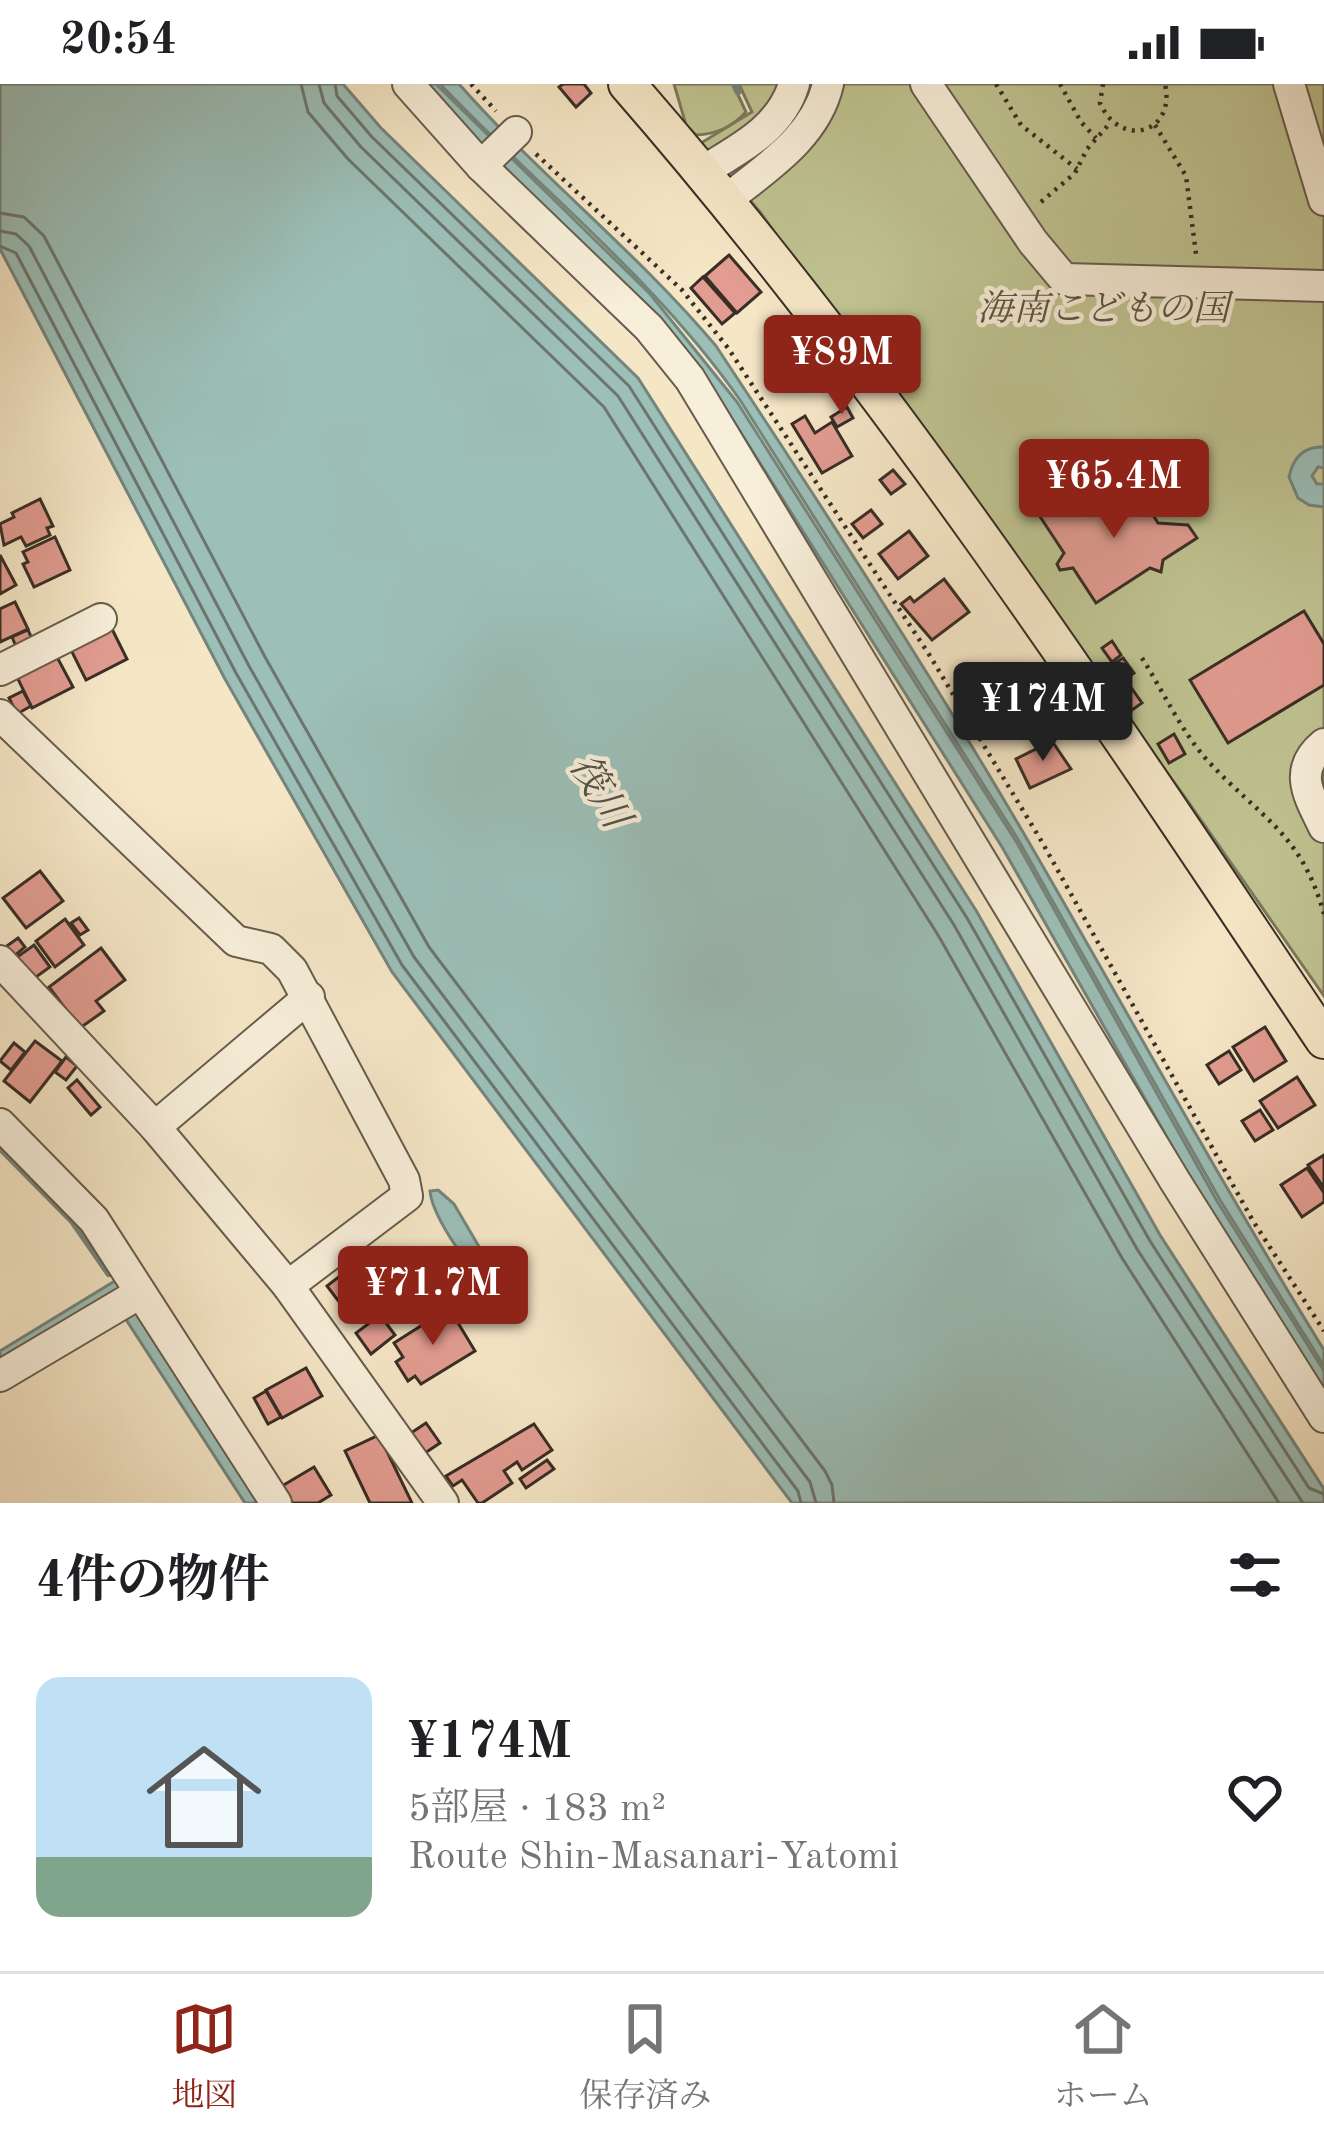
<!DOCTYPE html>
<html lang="ja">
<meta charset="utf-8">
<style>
:root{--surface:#fff;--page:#f6f6f6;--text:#202124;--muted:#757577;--line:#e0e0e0;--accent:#8f2418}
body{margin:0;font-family:"Old Standard TT","Noto Serif JP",serif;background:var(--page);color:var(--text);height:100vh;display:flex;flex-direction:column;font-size:45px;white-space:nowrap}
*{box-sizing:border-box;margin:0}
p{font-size:39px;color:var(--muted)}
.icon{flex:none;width:66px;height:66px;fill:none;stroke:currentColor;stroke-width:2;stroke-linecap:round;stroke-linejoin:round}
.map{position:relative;height:1419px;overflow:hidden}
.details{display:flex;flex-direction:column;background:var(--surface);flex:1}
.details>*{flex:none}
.price{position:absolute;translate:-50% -102px;padding:0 27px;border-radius:12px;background:var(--accent);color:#fff;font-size:39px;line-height:78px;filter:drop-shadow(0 3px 6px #0008)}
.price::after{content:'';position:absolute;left:50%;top:72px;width:36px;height:27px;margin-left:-18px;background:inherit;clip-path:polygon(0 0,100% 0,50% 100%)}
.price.active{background:#222;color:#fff}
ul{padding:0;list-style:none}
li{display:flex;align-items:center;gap:36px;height:300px;padding:0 36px}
li span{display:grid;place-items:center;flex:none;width:336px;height:240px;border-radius:24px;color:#555}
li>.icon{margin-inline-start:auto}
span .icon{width:144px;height:144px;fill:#fffc;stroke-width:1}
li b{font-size:51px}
h2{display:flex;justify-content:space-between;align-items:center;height:144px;padding:0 36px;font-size:51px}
.status{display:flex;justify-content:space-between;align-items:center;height:84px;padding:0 60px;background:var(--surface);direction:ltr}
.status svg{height:33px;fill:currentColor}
.dock{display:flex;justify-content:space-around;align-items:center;height:168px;border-top:3px solid var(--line);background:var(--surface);font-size:33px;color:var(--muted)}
.dock a{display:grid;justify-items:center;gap:6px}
.dock .active{color:var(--accent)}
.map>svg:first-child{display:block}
.green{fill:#c0c492;stroke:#7c795c;stroke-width:3}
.water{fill:#9cbfb8;stroke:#74857d;stroke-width:3}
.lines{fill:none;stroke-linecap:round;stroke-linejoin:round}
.shore{stroke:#6a766e;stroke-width:3}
.stream{stroke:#74857d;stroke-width:8}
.building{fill:#e29c91;stroke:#382e25;stroke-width:3}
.minor-casing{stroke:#675c4d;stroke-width:34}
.major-casing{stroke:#382e25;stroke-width:40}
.path{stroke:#382e25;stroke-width:4.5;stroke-dasharray:3 6;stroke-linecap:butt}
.minor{stroke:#f8efda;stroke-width:30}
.major{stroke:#f5e6c6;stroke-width:36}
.labels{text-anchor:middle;stroke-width:9;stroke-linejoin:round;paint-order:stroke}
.park-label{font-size:36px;font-style:italic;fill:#5a5440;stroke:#f8efda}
.water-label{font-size:39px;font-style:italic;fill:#51524a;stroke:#f8efda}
</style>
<div class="status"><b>20:54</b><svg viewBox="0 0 49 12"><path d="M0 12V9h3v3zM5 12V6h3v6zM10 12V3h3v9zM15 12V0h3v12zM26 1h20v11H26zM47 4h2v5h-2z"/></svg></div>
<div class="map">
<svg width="1324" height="1419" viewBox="0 0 1324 1419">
<rect width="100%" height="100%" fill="#f5e6c6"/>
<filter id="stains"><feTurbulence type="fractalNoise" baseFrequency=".00167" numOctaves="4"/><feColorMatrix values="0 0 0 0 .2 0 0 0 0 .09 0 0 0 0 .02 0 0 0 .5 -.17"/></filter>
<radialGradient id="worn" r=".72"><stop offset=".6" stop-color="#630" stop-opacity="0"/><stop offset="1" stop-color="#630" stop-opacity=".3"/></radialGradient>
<g class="green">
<path d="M 674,0 L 733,0 L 746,28 C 732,43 717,50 696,51 L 686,41 Z"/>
<path d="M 739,0 L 1324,0 L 1324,912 L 1187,716 L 760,128 L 701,59 L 752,28 Z"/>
</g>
<g class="water">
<path d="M 0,0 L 343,0 L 381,44 L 638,294 L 977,828 L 1160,1151 L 1324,1405 L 1324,1419 L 792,1419 L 392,888 L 225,595 L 0,165 Z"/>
<path d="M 420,0 L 436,0 L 650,210 L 737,318 L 1017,759 L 1217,1117 L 1324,1287 L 1324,1313 L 1206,1122 L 1002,763 L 724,322 L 680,260 L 490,76 Z"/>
<path d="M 440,0 L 459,0 C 540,92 637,168 716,262 C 823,424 929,587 1027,755 C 1126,925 1220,1098 1324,1266 L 1324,1282 L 1220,1116 L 1019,757 L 740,316 C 657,197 540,105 440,0 Z"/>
<path d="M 1324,363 L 1324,384 L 1318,383 L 1312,392 L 1317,400 L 1324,400 L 1324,423 L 1309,421 L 1298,414 L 1289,393 C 1293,374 1304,362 1324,363 Z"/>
<path d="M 438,1106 L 454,1120 L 512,1219 C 486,1210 432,1137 430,1107 Z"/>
<path d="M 118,1195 L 258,1419 L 245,1419 L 112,1214 L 0,1281 L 0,1267 Z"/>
</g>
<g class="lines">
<g class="shore">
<path d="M 301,0 L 308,28 L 348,75 L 604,323 L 938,851 L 1122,1174 L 1279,1419"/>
<path d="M 319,0 L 324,19 L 361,63 L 618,312 L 954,841 L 1137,1165 L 1303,1419"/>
<path d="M 335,0 L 337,12 L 372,53 L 629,302 L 967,834 L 1150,1157 L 1309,1404 L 1324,1410"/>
<path d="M 0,129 L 24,133 L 44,152 L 265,573 L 429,863 L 825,1387 L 832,1401 L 834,1419"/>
<path d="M 0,147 L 16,150 L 29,162 L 249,582 L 414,873 L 810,1398 L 816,1419"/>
<path d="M 0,162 L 16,169 L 236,589 L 402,881 L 798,1407 L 801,1419"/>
</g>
<g class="stream">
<path d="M 735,0 L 738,7"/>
<path d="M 0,1063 L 73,1137 L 109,1189"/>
</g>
</g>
<g class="building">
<path d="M 563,0 L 584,0 L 591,9 L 576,23 L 559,3 Z"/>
<path d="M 729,171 L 761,208 L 737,229 L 705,192 Z"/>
<path d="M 703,193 L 735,229 L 722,240 L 691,204 Z"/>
<path d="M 847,323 L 853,334 L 837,343 L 831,333 Z"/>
<path d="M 805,332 L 815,349 L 832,338 L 852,372 L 822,389 L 792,340 Z"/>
<path d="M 893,386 L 905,400 L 891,410 L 880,396 Z"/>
<path d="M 1133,399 L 1158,439 L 1188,441 L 1197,454 L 1163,476 L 1161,488 L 1150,484 L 1096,519 L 1073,484 L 1060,486 L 1057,480 L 1064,469 L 1039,431 L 1055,421 L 1086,429 Z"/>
<path d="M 40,415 L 53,442 L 47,444 L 50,451 L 26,462 L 21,453 L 4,461 L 0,440 L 14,433 L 12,429 Z"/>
<path d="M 871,426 L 882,440 L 863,454 L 852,440 Z"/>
<path d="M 909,447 L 928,472 L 898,495 L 879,470 Z"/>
<path d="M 55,453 L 70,486 L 34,503 L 23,480 L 28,478 L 23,468 Z"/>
<path d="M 0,471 L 16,501 L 0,510 Z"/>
<path d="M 944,495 L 969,528 L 932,556 L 901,520 L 910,513 L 914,518 Z"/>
<path d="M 15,518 L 28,545 L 0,558 L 0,525 Z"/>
<path d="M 1304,527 L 1324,560 L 1324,601 L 1228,659 L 1190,596 Z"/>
<path d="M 111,543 L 127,575 L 86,596 L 70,564 Z"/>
<path d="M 28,546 L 34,559 L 18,567 L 12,553 Z"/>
<path d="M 1112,557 L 1121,571 L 1112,578 L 1102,564 Z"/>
<path d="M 57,573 L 73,603 L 32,624 L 17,593 Z"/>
<path d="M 1123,574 L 1134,589 L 1116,601 L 1105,586 Z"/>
<path d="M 1130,602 L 1142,619 L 1132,626 L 1120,609 Z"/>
<path d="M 23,607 L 31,622 L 17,630 L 9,614 Z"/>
<path d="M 1174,650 L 1185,670 L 1169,679 L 1158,660 Z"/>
<path d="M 1052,657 L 1071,685 L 1030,704 L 1016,675 Z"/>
<path d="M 40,787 L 63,817 L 26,844 L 3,814 Z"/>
<path d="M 79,834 L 88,846 L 80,851 L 71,839 Z"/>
<path d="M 65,835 L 84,861 L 55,883 L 36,857 Z"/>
<path d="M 18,854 L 25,863 L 12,874 L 4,864 Z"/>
<path d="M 34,861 L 50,883 L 29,898 L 13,876 Z"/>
<path d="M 101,864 L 125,896 L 96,917 L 104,927 L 80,944 L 49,903 Z"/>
<path d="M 1265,943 L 1286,977 L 1254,997 L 1233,963 Z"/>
<path d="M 35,957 L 62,977 L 30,1018 L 4,997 Z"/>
<path d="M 14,959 L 25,968 L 11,986 L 0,977 Z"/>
<path d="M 1229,967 L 1241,986 L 1219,1000 L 1207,981 Z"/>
<path d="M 66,973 L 77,982 L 66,996 L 55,988 Z"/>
<path d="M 1297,993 L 1315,1021 L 1278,1044 L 1260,1017 Z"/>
<path d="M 77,996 L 100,1023 L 91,1031 L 68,1004 Z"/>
<path d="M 1260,1026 L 1273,1046 L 1255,1057 L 1242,1037 Z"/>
<path d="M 1324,1071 L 1324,1104 L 1308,1081 Z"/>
<path d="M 1307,1084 L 1324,1109 L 1324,1118 L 1302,1133 L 1281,1101 Z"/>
<path d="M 371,1168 L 397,1202 L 353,1236 L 327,1202 Z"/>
<path d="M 433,1169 L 445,1185 L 421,1202 L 409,1186 Z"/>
<path d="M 449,1224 L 475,1267 L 421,1300 L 415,1292 L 408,1297 L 396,1278 L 403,1273 L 394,1259 Z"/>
<path d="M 380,1231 L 395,1251 L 371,1270 L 356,1249 Z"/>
<path d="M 306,1284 L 322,1312 L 282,1334 L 266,1306 Z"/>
<path d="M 266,1307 L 281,1333 L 268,1340 L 254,1314 Z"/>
<path d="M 426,1339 L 440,1359 L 422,1371 L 408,1351 Z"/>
<path d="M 534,1340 L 552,1366 L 522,1386 L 517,1378 L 504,1387 L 512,1399 L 482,1419 L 478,1419 L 462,1396 L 453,1402 L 446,1392 Z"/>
<path d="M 379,1351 L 412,1419 L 370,1419 L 345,1367 Z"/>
<path d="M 547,1376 L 554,1385 L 526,1404 L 520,1395 Z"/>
<path d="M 314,1383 L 331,1411 L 318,1419 L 292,1419 L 282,1402 Z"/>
</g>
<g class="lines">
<g class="minor-casing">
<g id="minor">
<path d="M 408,0 L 481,82 L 649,244 L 690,295 L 1175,1097 L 1324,1333"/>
<path d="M 926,0 L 1033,158 L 1064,195 L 1324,202"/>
<path d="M 1289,0 L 1324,116"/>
<path d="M 481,82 L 516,48"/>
<path d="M 703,87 C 741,64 781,44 794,0"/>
<path d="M 726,116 C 766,84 816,53 828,0"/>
<path d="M 0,586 L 101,535"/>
<path d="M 0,631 L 236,857 L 271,865 L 292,886 L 404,1096 L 407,1112 L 288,1202"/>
<path d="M 1324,660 C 1292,686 1309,712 1324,743"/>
<path d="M 0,877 L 155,1043 L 288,1202 L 443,1419"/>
<path d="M 0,1040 L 94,1136 L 276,1419"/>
<path d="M 155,1043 L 309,913"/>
<path d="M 0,1292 L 140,1209"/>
</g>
</g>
<g class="major-casing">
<path id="major" d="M 627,0 C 886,297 1105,628 1324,956"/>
</g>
<g class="path">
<path d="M 471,0 L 496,27"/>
<path d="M 996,0 L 1021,41 L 1077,85"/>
<path d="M 1060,0 L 1081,38 L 1096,54"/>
<path d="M 1103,0 L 1100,19 C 1120,65 1176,50 1165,0"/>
<path d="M 1155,41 L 1186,92 L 1196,170"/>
<path d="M 536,70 L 682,206 L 728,264 L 930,572 L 1042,758 L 1253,1137 L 1324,1247"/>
<path d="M 1041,118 L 1075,89 L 1087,65 L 1111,38"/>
<path d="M 1142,574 C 1163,607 1181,647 1207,676 C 1260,734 1301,748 1324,830"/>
</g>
<use href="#minor" class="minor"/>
<use href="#major" class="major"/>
</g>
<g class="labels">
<g class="park-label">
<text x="1103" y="236">海南こどもの国</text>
</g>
<g class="water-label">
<text transform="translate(601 706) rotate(59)" y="14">筏川</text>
</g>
</g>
<rect width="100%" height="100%" filter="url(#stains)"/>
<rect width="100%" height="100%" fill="url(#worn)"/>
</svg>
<b class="price" style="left:842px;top:333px">¥89M</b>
<b class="price" style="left:1114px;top:457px">¥65.4M</b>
<b class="price active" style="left:1043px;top:680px">¥174M</b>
<b class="price" style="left:433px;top:1264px">¥71.7M</b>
</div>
<section class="details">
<h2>4件の物件<svg class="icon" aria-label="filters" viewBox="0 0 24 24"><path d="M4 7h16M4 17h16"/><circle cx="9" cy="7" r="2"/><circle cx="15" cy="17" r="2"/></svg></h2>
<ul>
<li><span style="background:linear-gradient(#bfe0f5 75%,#7fa58c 0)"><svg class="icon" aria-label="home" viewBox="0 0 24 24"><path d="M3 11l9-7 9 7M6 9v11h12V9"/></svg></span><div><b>¥174M</b><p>5部屋 · 183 m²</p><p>Route Shin-Masanari-Yatomi</p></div><svg class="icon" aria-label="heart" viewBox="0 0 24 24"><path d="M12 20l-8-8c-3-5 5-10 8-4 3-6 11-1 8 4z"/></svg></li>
</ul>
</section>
<nav class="dock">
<a class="active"><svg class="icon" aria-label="map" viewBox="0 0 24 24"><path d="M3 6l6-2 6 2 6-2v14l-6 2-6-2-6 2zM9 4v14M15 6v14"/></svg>地図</a>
<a><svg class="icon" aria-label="saved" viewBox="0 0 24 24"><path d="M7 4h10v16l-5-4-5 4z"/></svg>保存済み</a>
<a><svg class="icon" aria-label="home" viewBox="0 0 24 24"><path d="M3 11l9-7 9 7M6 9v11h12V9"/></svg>ホーム</a>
</nav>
